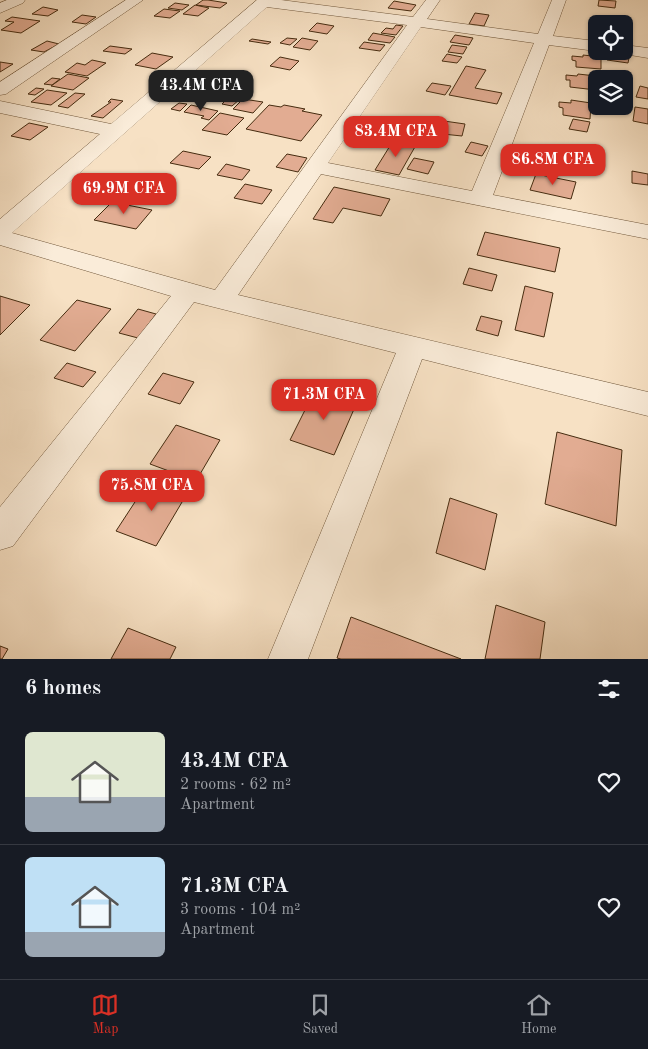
<!DOCTYPE html>
<meta charset="utf-8">
<style>
:root{--surface:#171b24;--page:#20242c;--text:#f1f3f6;--muted:#9ea1a6;--line:#363941;--accent:#d93025}
body{margin:0;font-family:"Old Standard TT",serif;background:var(--page);color:var(--text);height:100vh;display:flex;flex-direction:column;font-size:19px;white-space:nowrap}
*{box-sizing:border-box;margin:0}
p{font-size:16px;color:var(--muted)}
.icon{flex:none;width:28px;height:28px;fill:none;stroke:currentColor;stroke-width:2;stroke-linecap:round;stroke-linejoin:round}
.map{position:relative;height:659px;overflow:hidden}
.details{display:flex;flex-direction:column;background:var(--surface);flex:1}
.details>*{flex:none}
.controls{position:absolute;left:588px;top:15px;display:grid;gap:10px}
.controls a{display:grid;place-items:center;width:45px;height:45px;border-radius:8px;background:var(--surface);box-shadow:0 1px 4px #0004;font-size:25px}
.price{position:absolute;translate:-50% -42px;padding:0 11px;border-radius:10px;background:var(--accent);color:#fff;font-size:16px;line-height:32px;filter:drop-shadow(0 1px 2px #0008)}
.price::after{content:'';position:absolute;left:50%;top:30px;width:15px;height:11px;margin-left:-8px;background:inherit;clip-path:polygon(0 0,100% 0,50% 100%)}
.price.active{background:#222;color:#fff}
ul{padding:0;list-style:none}
li{display:flex;align-items:center;gap:15px;height:125px;padding:0 25px}
li+li{border-top:1px solid var(--line)}
li span{display:grid;place-items:center;flex:none;width:140px;height:100px;border-radius:8px;color:#555}
li>.icon{margin-inline-start:auto}
span .icon{width:60px;height:60px;fill:#fffc;stroke-width:1}
li b{font-size:21px}
h2{display:flex;justify-content:space-between;align-items:center;height:60px;padding:0 25px;font-size:21px}
.dock{display:flex;justify-content:space-around;align-items:center;height:70px;border-top:1px solid var(--line);background:var(--surface);font-size:14px;color:var(--muted)}
.dock a{display:grid;justify-items:center;gap:2px}
.dock .active{color:var(--accent)}
.map>svg:first-child{display:block}
.building{fill:#e2ac92;stroke:#462c10}
.lines{fill:none;stroke-linecap:round;stroke-linejoin:round}
.minor-casing{stroke:#72593d;stroke-width:1}
.minor{fill:#faecd9;fill-rule:evenodd}
</style>
<div class="map">
<svg width="648" height="659" viewBox="0 0 648 659">
<rect width="100%" height="100%" fill="#f7e1c4"/>
<filter id="stains"><feTurbulence type="fractalNoise" baseFrequency=".004" numOctaves="4"/><feColorMatrix values="0 0 0 0 .2 0 0 0 0 .09 0 0 0 0 .02 0 0 0 .5 -.17"/></filter>
<radialGradient id="worn" r=".72"><stop offset=".6" stop-color="#630" stop-opacity="0"/><stop offset="1" stop-color="#630" stop-opacity=".3"/></radialGradient>
<g class="building">
<path d="M 203,0 L 208,0 L 227,3 L 220,8 L 196,5 Z"/>
<path d="M 599,0 L 616,1 L 615,8 L 598,6 Z"/>
<path d="M 394,1 L 416,5 L 411,11 L 388,8 Z"/>
<path d="M 175,3 L 189,5 L 182,10 L 168,8 Z"/>
<path d="M 195,5 L 209,8 L 198,16 L 183,14 Z"/>
<path d="M 43,7 L 58,10 L 48,16 L 32,14 Z"/>
<path d="M 164,9 L 180,11 L 170,18 L 154,16 Z"/>
<path d="M 475,13 L 489,15 L 484,26 L 469,24 Z"/>
<path d="M 82,15 L 96,17 L 86,24 L 72,22 Z"/>
<path d="M 12,17 L 40,21 L 21,33 L 1,30 L 14,22 L 5,21 Z"/>
<path d="M 593,20 L 613,22 L 596,24 L 596,30 L 590,29 Z"/>
<path d="M 317,23 L 334,26 L 327,34 L 309,31 Z"/>
<path d="M 396,25 L 403,26 L 396,35 L 381,33 L 386,28 L 393,29 Z"/>
<path d="M 373,33 L 395,37 L 390,43 L 368,40 Z"/>
<path d="M 455,35 L 473,38 L 469,45 L 450,42 Z"/>
<path d="M 287,38 L 297,39 L 290,45 L 280,43 Z"/>
<path d="M 302,38 L 318,41 L 310,50 L 293,47 Z"/>
<path d="M 252,39 L 271,42 L 268,44 L 249,41 Z"/>
<path d="M 47,41 L 59,44 L 44,52 L 31,50 Z"/>
<path d="M 364,42 L 385,45 L 380,51 L 359,48 Z"/>
<path d="M 452,45 L 467,47 L 463,54 L 448,52 Z"/>
<path d="M 110,46 L 132,49 L 125,54 L 103,51 Z"/>
<path d="M 152,53 L 173,57 L 156,69 L 135,65 Z"/>
<path d="M 447,54 L 462,57 L 457,63 L 442,61 Z"/>
<path d="M 583,55 L 601,57 L 601,69 L 576,67 L 576,61 L 572,60 L 572,56 L 583,57 Z"/>
<path d="M 609,55 L 629,58 L 628,63 L 607,60 Z"/>
<path d="M 280,57 L 299,61 L 290,70 L 270,66 Z"/>
<path d="M 92,60 L 106,63 L 87,76 L 65,72 L 77,63 L 85,65 Z"/>
<path d="M 0,62 L 13,64 L 0,72 Z"/>
<path d="M 466,66 L 486,70 L 475,88 L 502,93 L 497,104 L 449,95 Z"/>
<path d="M 68,74 L 89,78 L 73,90 L 51,86 Z"/>
<path d="M 578,74 L 596,76 L 596,90 L 570,87 L 570,80 L 566,80 L 566,75 L 577,76 Z"/>
<path d="M 52,78 L 60,79 L 52,85 L 44,84 Z"/>
<path d="M 432,83 L 451,86 L 445,95 L 426,91 Z"/>
<path d="M 640,86 L 648,88 L 648,99 L 636,97 Z"/>
<path d="M 36,88 L 44,89 L 35,95 L 28,94 Z"/>
<path d="M 47,90 L 67,93 L 51,105 L 31,102 Z"/>
<path d="M 75,93 L 85,94 L 68,108 L 58,106 Z"/>
<path d="M 229,97 L 240,99 L 232,106 L 222,104 Z"/>
<path d="M 111,99 L 123,101 L 103,118 L 91,116 L 111,102 L 108,102 Z"/>
<path d="M 243,99 L 263,102 L 253,113 L 233,109 Z"/>
<path d="M 571,100 L 591,103 L 590,119 L 563,115 L 563,108 L 559,107 L 559,102 L 571,103 Z"/>
<path d="M 179,103 L 187,104 L 180,111 L 171,109 Z"/>
<path d="M 191,105 L 218,111 L 209,120 L 201,118 L 204,116 L 184,112 Z"/>
<path d="M 269,105 L 281,107 L 284,105 L 305,109 L 302,111 L 322,115 L 301,141 L 246,129 Z"/>
<path d="M 635,107 L 648,109 L 648,124 L 633,121 Z"/>
<path d="M 220,113 L 244,118 L 227,135 L 202,130 Z"/>
<path d="M 573,119 L 590,122 L 587,132 L 569,129 Z"/>
<path d="M 415,120 L 432,123 L 425,134 L 409,130 Z"/>
<path d="M 437,120 L 465,124 L 462,136 L 433,133 Z"/>
<path d="M 29,123 L 48,127 L 30,140 L 11,136 Z"/>
<path d="M 393,141 L 416,145 L 399,175 L 375,170 Z"/>
<path d="M 471,142 L 488,146 L 482,156 L 465,152 Z"/>
<path d="M 566,145 L 584,148 L 583,161 L 565,158 Z"/>
<path d="M 505,148 L 518,150 L 516,165 L 502,163 Z"/>
<path d="M 183,151 L 211,157 L 199,169 L 170,163 Z"/>
<path d="M 287,154 L 307,158 L 298,172 L 276,167 Z"/>
<path d="M 520,156 L 536,158 L 535,166 L 519,164 Z"/>
<path d="M 551,157 L 564,159 L 563,167 L 550,165 Z"/>
<path d="M 414,158 L 434,162 L 428,174 L 407,169 Z"/>
<path d="M 226,164 L 250,170 L 242,180 L 217,175 Z"/>
<path d="M 632,171 L 648,174 L 648,185 L 632,183 Z"/>
<path d="M 536,174 L 576,182 L 571,199 L 530,190 Z"/>
<path d="M 245,184 L 272,190 L 262,204 L 234,198 Z"/>
<path d="M 334,187 L 390,199 L 381,216 L 343,208 L 333,223 L 313,219 Z"/>
<path d="M 112,202 L 152,210 L 136,229 L 94,220 Z"/>
<path d="M 485,232 L 560,248 L 555,272 L 477,255 Z"/>
<path d="M 469,268 L 497,275 L 492,291 L 463,284 Z"/>
<path d="M 525,286 L 553,293 L 544,337 L 515,330 Z"/>
<path d="M 0,296 L 30,305 L 0,335 Z"/>
<path d="M 77,300 L 111,309 L 75,351 L 40,340 Z"/>
<path d="M 138,309 L 156,314 L 138,338 L 119,333 Z"/>
<path d="M 481,316 L 502,321 L 498,336 L 476,330 Z"/>
<path d="M 67,363 L 96,372 L 83,387 L 54,378 Z"/>
<path d="M 163,373 L 194,382 L 180,404 L 148,394 Z"/>
<path d="M 316,388 L 358,400 L 334,455 L 290,440 Z"/>
<path d="M 176,425 L 220,440 L 196,481 L 150,464 Z"/>
<path d="M 557,432 L 622,450 L 616,526 L 545,504 Z"/>
<path d="M 150,479 L 188,492 L 156,546 L 116,531 Z"/>
<path d="M 450,498 L 497,514 L 485,570 L 436,553 Z"/>
<path d="M 496,605 L 545,622 L 540,659 L 485,659 Z"/>
<path d="M 351,617 L 461,659 L 341,659 L 337,658 Z"/>
<path d="M 128,628 L 176,647 L 170,659 L 111,659 Z"/>
<path d="M 0,646 L 8,649 L 2,659 L 0,659 Z"/>
</g>
<g class="lines">
<g class="minor-casing">
<g id="minor">
<path d="M 7,0 L 25,0 L 23,3 L 0,13 L 0,3 Z"/>
<path d="M 126,0 L 143,0 L 6,94 L 0,95 L 0,82 Z"/>
<path d="M 257,0 L 281,0 L 413,17 L 426,0 L 440,0 L 427,19 L 538,34 L 552,0 L 566,0 L 553,36 L 596,41 L 596,51 L 549,45 L 493,195 L 648,225 L 648,239 L 321,174 L 238,295 L 648,392 L 648,416 L 422,359 L 308,659 L 268,659 L 396,353 L 194,302 L 13,546 L 0,550 L 0,507 L 171,296 L 0,245 L 0,219 L 100,134 L 0,113 L 0,101 L 111,124 ZM 267,7 L 407,25 L 215,290 L 12,233 ZM 421,27 L 534,43 L 472,191 L 328,163 Z"/>
<path d="M 624,45 L 648,48 L 648,58 L 618,53 L 617,51 L 624,51 Z"/>
</g>
</g>
<use href="#minor" class="minor"/>
</g>
<rect width="100%" height="100%" filter="url(#stains)"/>
<rect width="100%" height="100%" fill="url(#worn)"/>
</svg>
<div class="controls">
<a><svg class="icon" aria-label="locate" viewBox="0 0 24 24"><circle cx="12" cy="12" r="6"/><path d="M12 2v4M12 18v4M2 12h4M18 12h4"/></svg></a>
<a><svg class="icon" aria-label="layers" viewBox="0 0 24 24"><path d="M12 4l9 5-9 5-9-5zM3 14l9 5 9-5"/></svg></a>
</div>
<b class="price active" style="left:201px;top:112px">43.4M CFA</b>
<b class="price" style="left:396px;top:158px">83.4M CFA</b>
<b class="price" style="left:553px;top:186px">86.8M CFA</b>
<b class="price" style="left:124px;top:215px">69.9M CFA</b>
<b class="price" style="left:324px;top:421px">71.3M CFA</b>
<b class="price" style="left:152px;top:512px">75.8M CFA</b>
</div>
<section class="details">
<h2>6 homes<svg class="icon" aria-label="filters" viewBox="0 0 24 24"><path d="M4 7h16M4 17h16"/><circle cx="9" cy="7" r="2"/><circle cx="15" cy="17" r="2"/></svg></h2>
<ul>
<li><span style="background:linear-gradient(#dfe7d0 65%,#9aa5b1 0)"><svg class="icon" aria-label="home" viewBox="0 0 24 24"><path d="M3 11l9-7 9 7M6 9v11h12V9"/></svg></span><div><b>43.4M CFA</b><p>2 rooms · 62 m²</p><p>Apartment</p></div><svg class="icon" aria-label="heart" viewBox="0 0 24 24"><path d="M12 20l-8-8c-3-5 5-10 8-4 3-6 11-1 8 4z"/></svg></li>
<li><span style="background:linear-gradient(#bfe0f5 75%,#9aa5b1 0)"><svg class="icon" aria-label="home" viewBox="0 0 24 24"><path d="M3 11l9-7 9 7M6 9v11h12V9"/></svg></span><div><b>71.3M CFA</b><p>3 rooms · 104 m²</p><p>Apartment</p></div><svg class="icon" aria-label="heart" viewBox="0 0 24 24"><path d="M12 20l-8-8c-3-5 5-10 8-4 3-6 11-1 8 4z"/></svg></li>
</ul>
</section>
<nav class="dock">
<a class="active"><svg class="icon" aria-label="map" viewBox="0 0 24 24"><path d="M3 6l6-2 6 2 6-2v14l-6 2-6-2-6 2zM9 4v14M15 6v14"/></svg>Map</a>
<a><svg class="icon" aria-label="saved" viewBox="0 0 24 24"><path d="M7 4h10v16l-5-4-5 4z"/></svg>Saved</a>
<a><svg class="icon" aria-label="home" viewBox="0 0 24 24"><path d="M3 11l9-7 9 7M6 9v11h12V9"/></svg>Home</a>
</nav>
